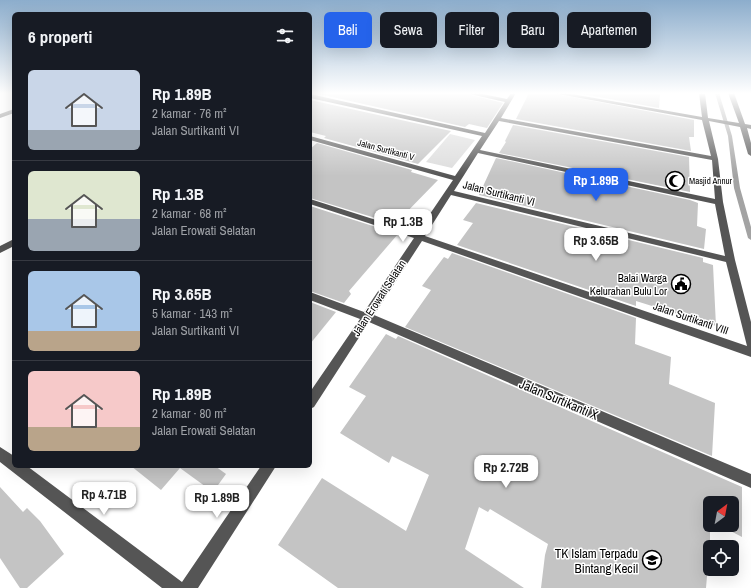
<!DOCTYPE html>
<html lang="id">
<meta charset="utf-8">
<style>
:root{--surface:#171b24;--page:#20242c;--text:#f1f3f6;--muted:#9ea1a6;--line:#363941;--accent:#2563eb}
body{margin:0;font-family:"Archivo Narrow",sans-serif;background:var(--page);color:var(--text);height:100vh;display:flex;flex-direction:column;font-size:15px;white-space:nowrap}
*{box-sizing:border-box;margin:0}
p{font-size:13px;color:var(--muted)}
.icon{flex:none;width:22px;height:22px;fill:none;stroke:currentColor;stroke-width:2;stroke-linecap:round;stroke-linejoin:round}
.map{position:relative;flex:1;overflow:hidden}
.panel{position:absolute;left:12px;top:12px;width:300px;height:456px;display:flex;flex-direction:column;background:var(--surface);border-radius:6px;box-shadow:0 4px 16px #0002}
.panel>*{flex:none}
.banner{position:absolute;left:324px;top:12px;width:367px;height:36px;display:flex;gap:8px}
.needle{width:26px;rotate:32deg}
.fabs{position:absolute;left:703px;top:496px;display:grid;gap:8px}
.fabs a{display:grid;place-items:center;width:36px;height:36px;border-radius:6px;background:var(--surface);box-shadow:0 4px 16px #0002;font-size:20px}
.price{position:absolute;translate:-50% -34px;padding:0 9px;border-radius:8px;background:#fff;color:#222;font-size:13px;line-height:26px;filter:drop-shadow(0 1px 2px #0008)}
.price::after{content:'';position:absolute;left:50%;top:24px;width:12px;height:9px;margin-left:-6px;background:inherit;clip-path:polygon(0 0,100% 0,50% 100%)}
.price.on{background:var(--accent);color:#fff}
ul{padding:0;list-style:none}
li{display:flex;align-items:center;gap:12px;height:100px;padding:0 16px}
li+li{border-top:1px solid var(--line)}
li span{display:grid;place-items:center;flex:none;width:112px;height:80px;border-radius:6px;color:#555}
li>.icon{margin-inline-start:auto}
span .icon{width:48px;height:48px;fill:#fffc;stroke-width:1}
li b{font-size:17px}
h2{display:flex;justify-content:space-between;align-items:center;height:48px;padding:0 16px;font-size:17px}
.tag{padding:0 14px;border-radius:6px;background:var(--surface);box-shadow:0 4px 16px #0002;font-size:14px;line-height:36px}
.tag.on{background:var(--accent);color:#fff}
.map>svg:first-child{display:block}
.green{fill:#dcdcdc}
.lines{fill:none;stroke-linecap:round;stroke-linejoin:round}
.stream{fill:#a3a3a3;fill-rule:evenodd}
.building{fill:#c4c4c4}
.minor{fill:#555;fill-rule:evenodd}
.labels{text-anchor:middle;stroke-width:3;stroke-linejoin:round;paint-order:stroke}
.far-street-label{font-size:9px;fill:#000;stroke:#fff}
.far-poi-label{font-size:9px;fill:#000;stroke:#fff;text-anchor:start}
.street-label{font-size:11px;fill:#000;stroke:#fff}
.poi-label{font-size:11px;fill:#000;stroke:#fff;text-anchor:end}
.near-street-label{font-size:13px;fill:#000;stroke:#fff}
.near-poi-label{font-size:13px;fill:#000;stroke:#fff;text-anchor:end}
</style>
<div class="map">
<svg width="751" height="588" viewBox="0 0 751 588">
<rect width="100%" height="100%" fill="#fff"/>
<path class="green" d="M 450,134 L 475,140 L 452,168 L 426,162 Z"/>
<g class="lines">
<path class="stream" d="M 715,93 L 719,93 L 732,136 L 740,188 L 751,227 L 751,240 L 748,238 L 734,188 L 728,136 Z"/>
</g>
<g class="building">
<path d="M 315,93 L 464,93 L 503,103 L 487,128 L 469,124 L 465,127 Z"/>
<path d="M 529,93 L 551,93 L 694,120 L 694,137 L 689,137 L 691,151 L 516,119 Z"/>
<path d="M 577,93 L 660,93 L 659,108 Z"/>
<path d="M 310,100 L 451,131 L 418,164 L 324,138 L 326,136 L 310,132 Z"/>
<path d="M 513,125 L 689,157 L 690,192 L 499,153 L 506,142 L 505,141 Z"/>
<path d="M 317,143 L 412,170 L 411,172 L 438,180 L 395,224 L 310,198 L 310,149 Z"/>
<path d="M 496,158 L 690,200 L 698,203 L 697,226 L 706,229 L 704,249 L 479,195 Z"/>
<path d="M 476,203 L 703,258 L 703,262 L 713,265 L 716,326 L 636,301 L 636,306 L 457,245 L 473,223 L 463,220 Z"/>
<path d="M 310,206 L 398,234 L 349,291 L 351,294 L 344,303 L 310,291 Z"/>
<path d="M 452,253 L 636,318 L 635,344 L 671,357 L 669,384 L 715,403 L 712,456 L 405,327 L 431,290 L 422,286 L 444,257 L 448,259 Z"/>
<path d="M 310,302 L 336,312 L 310,344 Z"/>
<path d="M 386,334 L 396,339 L 398,336 L 742,487 L 742,537 L 719,525 L 732,525 L 732,503 L 710,503 L 710,540 L 706,588 L 541,588 L 545,555 L 548,544 L 490,509 L 488,512 L 479,507 L 465,549 L 524,588 L 338,588 L 278,545 L 322,478 L 406,531 L 429,475 L 392,456 L 389,463 L 340,433 L 366,396 L 349,387 Z"/>
<path d="M 131,466 L 215,466 L 226,474 L 213,492 L 180,468 L 161,490 Z"/>
<path d="M 0,487 L 23,512 L 27,508 L 40,521 L 64,554 L 27,588 L 20,588 L 0,558 Z"/>
</g>
<g class="lines">
<g class="minor">
<path d="M 465,93 L 478,93 L 507,99 L 511,93 L 516,93 L 501,118 L 711,156 L 702,120 L 552,93 L 566,93 L 702,117 L 699,93 L 705,93 L 708,118 L 739,123 L 728,93 L 734,93 L 745,124 L 751,125 L 751,129 L 747,128 L 751,143 L 751,156 L 748,154 L 740,127 L 709,121 L 718,159 L 723,202 L 735,260 L 751,322 L 751,357 L 422,241 L 374,315 L 751,474 L 751,488 L 369,322 L 314,407 L 310,409 L 310,392 L 360,319 L 310,300 L 310,292 L 364,312 L 414,238 L 310,204 L 310,199 L 417,233 L 453,180 L 310,140 L 310,136 L 455,176 L 482,136 L 310,98 L 310,94 L 485,133 L 505,102 ZM 499,121 L 712,160 L 715,199 L 480,150 ZM 478,153 L 715,204 L 725,256 L 454,191 ZM 451,195 L 726,262 L 747,346 L 425,236 Z"/>
<path d="M 14,109 L 14,113 L 0,118 L 0,114 Z"/>
<path d="M 14,239 L 14,246 L 0,253 L 0,246 Z"/>
<path d="M 0,447 L 14,456 L 14,466 L 27,466 L 182,582 L 261,466 L 276,466 L 198,588 L 162,588 L 0,462 Z"/>
</g>
</g>
<linearGradient id="sky" x2="0" y2="1"><stop stop-color="#8cadcc"/><stop offset="0.53" stop-color="#fff"/><stop offset="1" stop-color="#fff" stop-opacity="0"/></linearGradient>
<rect width="751" height="176" fill="url(#sky)"/>
<defs>
<g id="mosque-ring" transform="scale(1)"><circle r="9.5" fill="#fff" stroke="#000" stroke-width="1.5"/><path d="M3.5-4.9A6 6 0 1 0 3.5 4.9A5 5 0 1 1 3.5-4.9Z" fill="#000"/></g>
<g id="civic-ring" transform="scale(1)"><circle r="9.5" fill="#fff" stroke="#000" stroke-width="1.5"/><path d="M-.6-6.5H3V-4.5H.6V-3L4-1V1h2V6H-6V1h2V-1L-.6-3ZM-1.2 2.5V6h2.4V2.5Z" fill="#000"/></g>
<g id="school-ring" transform="scale(1)"><circle r="9.5" fill="#fff" stroke="#000" stroke-width="1.5"/><path d="M0-5L7-2L0 1L-7-2ZM-4 1L0 2.5L4 1V4Q0 6-4 4Z" fill="#000"/></g>
</defs>
<g fill-rule="evenodd">
<use href="#mosque-ring" x="675" y="181"/>
<use href="#civic-ring" x="681" y="284"/>
<use href="#school-ring" x="652" y="560"/>
</g>
<g class="labels">
<g class="far-street-label">
<text transform="translate(386 150) rotate(15)" y="3">Jalan Surtikanti V</text>
</g>
<g class="far-poi-label">
<text x="689" y="184">Masjid Annur</text>
</g>
<g class="street-label">
<text transform="translate(499 193) rotate(14)" y="4">Jalan Surtikanti VI</text>
<text transform="translate(379 298) rotate(-57)" y="4">Jalan Erowati Selatan</text>
<text transform="translate(691 318) rotate(19)" y="4">Jalan Surtikanti VIII</text>
</g>
<g class="poi-label">
<text x="667" y="282">Balai Warga<tspan x="667" dy="13">Kelurahan Bulu Lor</tspan></text>
</g>
<g class="near-street-label">
<text transform="translate(559 399) rotate(23)" y="5">Jalan Surtikanti X</text>
</g>
<g class="near-poi-label">
<text x="638" y="558">TK Islam Terpadu<tspan x="638" dy="15">Bintang Kecil</tspan></text>
</g>
</g>
</svg>
<div class="fabs">
<a><svg class="needle" viewBox="-14 -14 28 28"><path d="M0-13l5 13h-10z" fill="#e53935"/><path d="M0 13l5-13h-10z" fill="#9ea1a6"/></svg></a>
<a><svg class="icon" aria-label="locate" viewBox="0 0 24 24"><circle cx="12" cy="12" r="6"/><path d="M12 2v4M12 18v4M2 12h4M18 12h4"/></svg></a>
</div>
<b class="price on" style="left:596px;top:202px">Rp 1.89B</b>
<b class="price" style="left:403px;top:243px">Rp 1.3B</b>
<b class="price" style="left:596px;top:262px">Rp 3.65B</b>
<b class="price" style="left:506px;top:489px">Rp 2.72B</b>
<b class="price" style="left:104px;top:516px">Rp 4.71B</b>
<b class="price" style="left:217px;top:519px">Rp 1.89B</b>
<div class="banner">
<a class="tag on">Beli</a>
<a class="tag">Sewa</a>
<a class="tag">Filter</a>
<a class="tag">Baru</a>
<a class="tag">Apartemen</a>
</div>
<section class="panel">
<h2>6 properti<svg class="icon" aria-label="filters" viewBox="0 0 24 24"><path d="M4 7h16M4 17h16"/><circle cx="9" cy="7" r="2"/><circle cx="15" cy="17" r="2"/></svg></h2>
<ul>
<li><span style="background:linear-gradient(#c9d6e8 75%,#9aa5b1 0)"><svg class="icon" aria-label="home" viewBox="0 0 24 24"><path d="M3 11l9-7 9 7M6 9v11h12V9"/></svg></span><div><b>Rp 1.89B</b><p>2 kamar · 76 m²</p><p>Jalan Surtikanti VI</p></div></li>
<li><span style="background:linear-gradient(#dfe7d0 60%,#9aa5b1 0)"><svg class="icon" aria-label="home" viewBox="0 0 24 24"><path d="M3 11l9-7 9 7M6 9v11h12V9"/></svg></span><div><b>Rp 1.3B</b><p>2 kamar · 68 m²</p><p>Jalan Erowati Selatan</p></div></li>
<li><span style="background:linear-gradient(#a9c7e8 75%,#b9a48a 0)"><svg class="icon" aria-label="home" viewBox="0 0 24 24"><path d="M3 11l9-7 9 7M6 9v11h12V9"/></svg></span><div><b>Rp 3.65B</b><p>5 kamar · 143 m²</p><p>Jalan Surtikanti VI</p></div></li>
<li><span style="background:linear-gradient(#f6c9c9 70%,#b9a48a 0)"><svg class="icon" aria-label="home" viewBox="0 0 24 24"><path d="M3 11l9-7 9 7M6 9v11h12V9"/></svg></span><div><b>Rp 1.89B</b><p>2 kamar · 80 m²</p><p>Jalan Erowati Selatan</p></div></li>
</ul>
</section>
</div>
